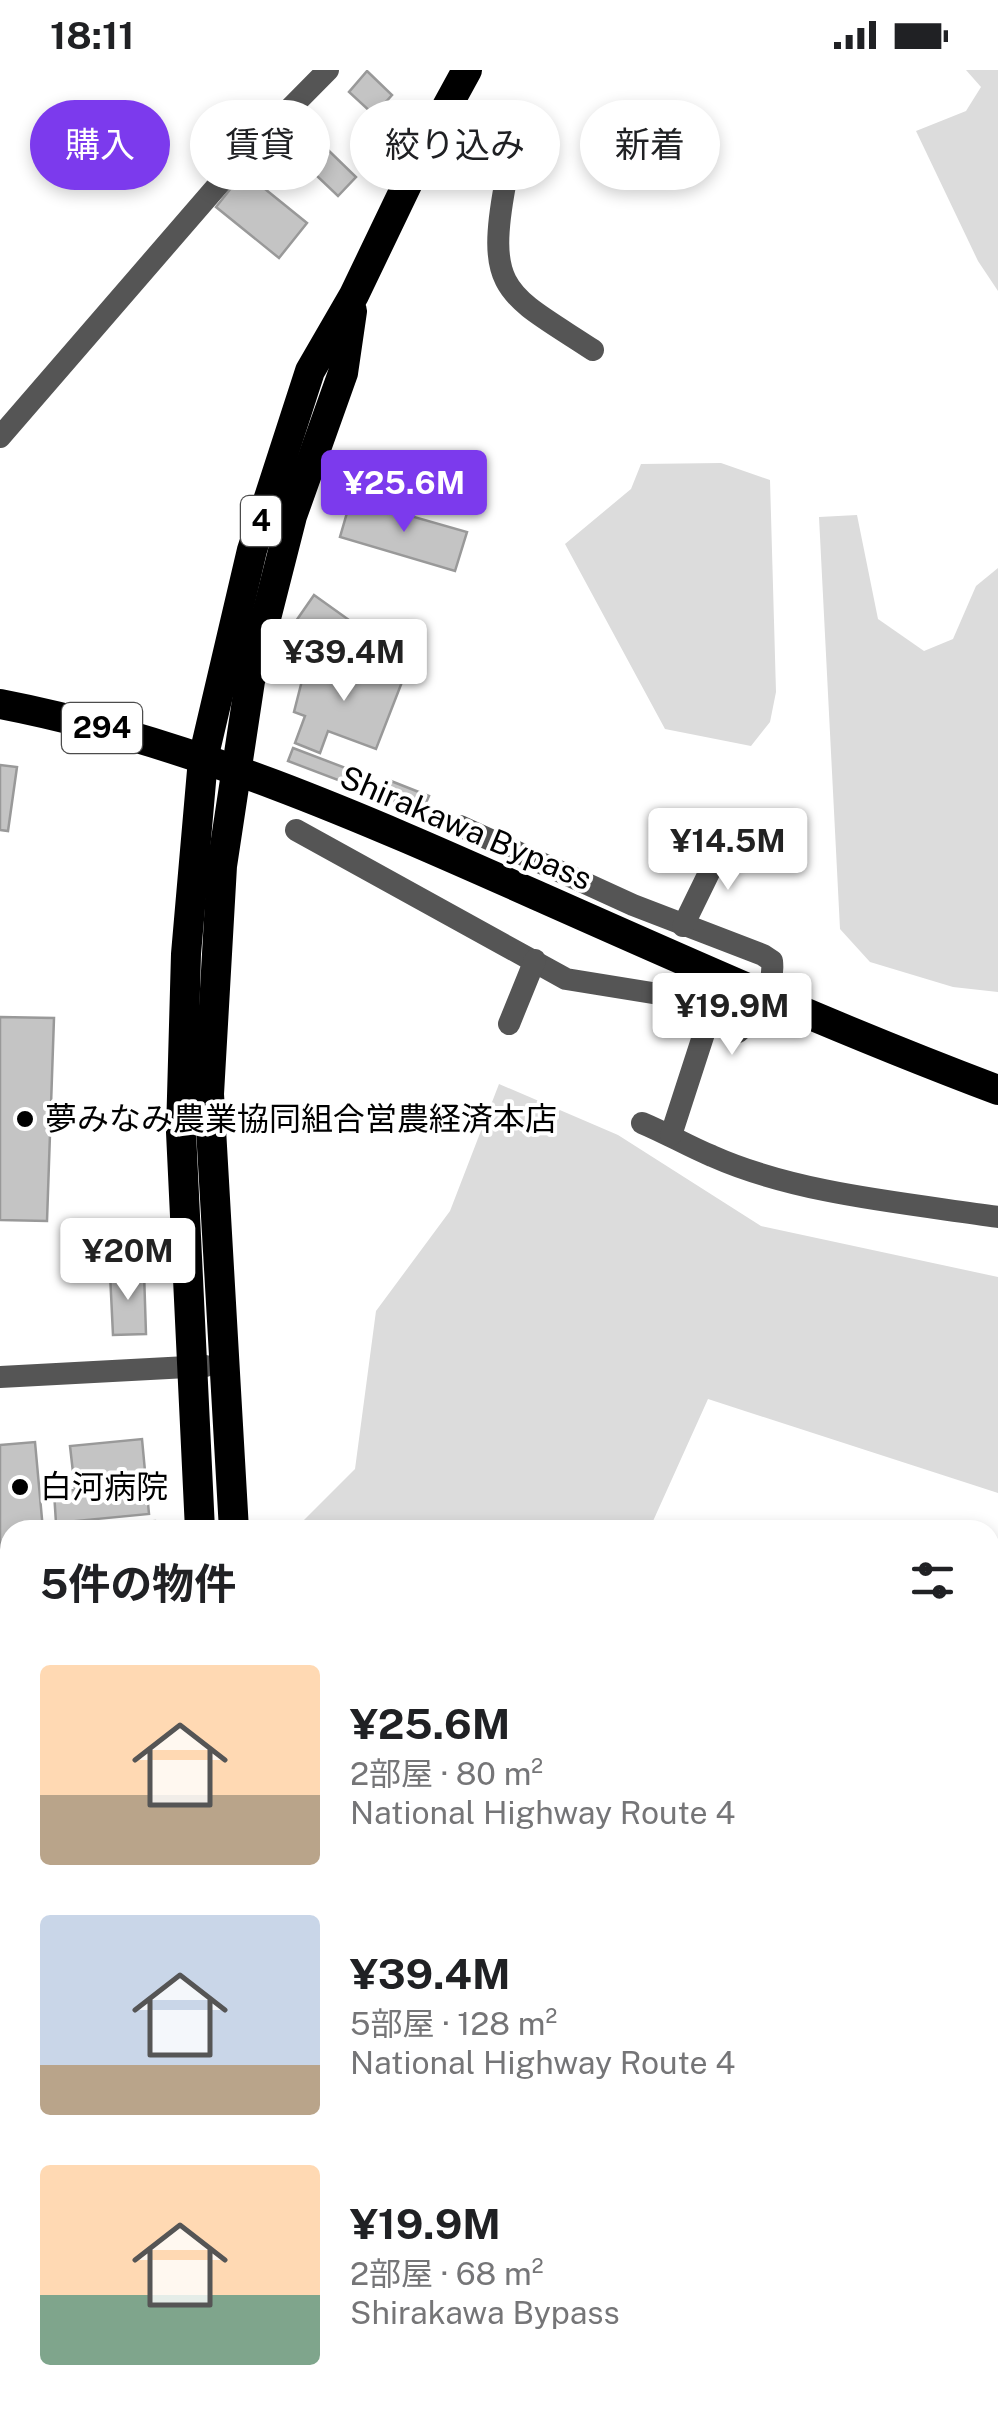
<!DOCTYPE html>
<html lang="ja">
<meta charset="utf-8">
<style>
:root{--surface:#fff;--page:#f2f2f2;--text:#202124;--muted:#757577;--accent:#7c3aed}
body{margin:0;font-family:"Public Sans","Noto Sans JP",sans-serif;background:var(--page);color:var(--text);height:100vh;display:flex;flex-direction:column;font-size:38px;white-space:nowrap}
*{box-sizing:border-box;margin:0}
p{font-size:32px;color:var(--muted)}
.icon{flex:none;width:55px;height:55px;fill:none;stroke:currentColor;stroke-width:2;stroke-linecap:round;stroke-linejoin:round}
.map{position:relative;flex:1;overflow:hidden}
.sheet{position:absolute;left:0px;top:1450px;width:1000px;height:892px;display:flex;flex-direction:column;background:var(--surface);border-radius:30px 30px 0 0;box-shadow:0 5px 15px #0003}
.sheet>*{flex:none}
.top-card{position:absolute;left:30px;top:30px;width:940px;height:90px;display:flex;gap:20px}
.price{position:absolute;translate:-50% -85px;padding:0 22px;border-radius:10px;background:#fff;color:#222;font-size:32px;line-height:65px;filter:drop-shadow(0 2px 5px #0008)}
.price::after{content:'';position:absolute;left:50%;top:60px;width:30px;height:22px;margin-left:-15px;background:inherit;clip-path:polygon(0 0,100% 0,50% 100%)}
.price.active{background:var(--accent);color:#fff}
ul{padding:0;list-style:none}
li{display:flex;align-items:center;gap:30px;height:250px;padding:0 40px}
li span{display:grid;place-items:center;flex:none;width:280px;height:200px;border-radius:10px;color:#555}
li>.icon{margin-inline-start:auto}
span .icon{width:120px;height:120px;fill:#fffc;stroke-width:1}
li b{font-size:42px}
h2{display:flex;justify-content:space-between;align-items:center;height:120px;padding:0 40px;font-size:42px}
.chip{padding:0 35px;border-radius:45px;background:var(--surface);box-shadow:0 5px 15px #0003;font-size:35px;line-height:90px}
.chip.active{background:var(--accent);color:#fff}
.status{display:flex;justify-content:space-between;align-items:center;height:70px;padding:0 50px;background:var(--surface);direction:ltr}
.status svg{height:28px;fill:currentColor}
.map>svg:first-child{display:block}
.green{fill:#dcdcdc}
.building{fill:#c4c4c4;stroke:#999;stroke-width:2.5}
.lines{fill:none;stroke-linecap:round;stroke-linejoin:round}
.minor{stroke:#555;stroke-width:22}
.highway{stroke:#000;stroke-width:30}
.poi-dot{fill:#000;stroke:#fff;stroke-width:4}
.labels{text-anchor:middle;stroke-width:8;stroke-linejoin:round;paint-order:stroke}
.shield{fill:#fff;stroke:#4c4c4c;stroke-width:2.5}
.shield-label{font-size:30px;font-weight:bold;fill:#000}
.street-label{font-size:32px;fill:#000;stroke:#fff}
.poi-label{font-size:32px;fill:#000;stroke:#fff;text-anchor:start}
</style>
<div class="status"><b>18:11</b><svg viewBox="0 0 49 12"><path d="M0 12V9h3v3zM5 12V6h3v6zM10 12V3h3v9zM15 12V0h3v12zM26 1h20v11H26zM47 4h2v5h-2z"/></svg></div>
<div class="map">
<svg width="998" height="2341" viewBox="0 0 998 2341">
<rect width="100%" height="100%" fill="#fff"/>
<g class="green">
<path d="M 966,0 L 998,0 L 998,221 L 978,191 L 916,61 L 966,41 L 981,17 Z"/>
<path d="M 721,393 L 770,410 L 776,622 L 770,652 L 751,676 L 665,659 L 565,474 L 631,419 L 641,394 Z"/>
<path d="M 857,445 L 878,549 L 924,581 L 953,569 L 976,516 L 998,498 L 998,922 L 953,917 L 870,892 L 840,859 L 819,447 Z"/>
<path d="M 499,1014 L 618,1065 L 761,1156 L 998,1207 L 998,1423 L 708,1329 L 649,1460 L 294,1460 L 355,1399 L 376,1241 L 450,1141 Z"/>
</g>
<g class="building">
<path d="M 367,1 L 392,25 L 374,45 L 349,22 Z"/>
<path d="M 294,47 L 356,107 L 338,126 L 276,67 Z"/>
<path d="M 244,102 L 307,153 L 279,188 L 216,137 Z"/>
<path d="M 351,429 L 467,462 L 455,501 L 340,467 Z"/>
<path d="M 314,525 L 356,555 L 338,581 L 296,551 Z"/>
<path d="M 308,587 L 341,605 L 347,591 L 402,612 L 376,679 L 328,661 L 320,683 L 295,673 L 305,646 L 294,642 Z"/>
<path d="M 293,678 L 356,702 L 351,715 L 288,691 Z"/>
<path d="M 0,695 L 17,697 L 8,761 L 0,760 Z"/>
<path d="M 391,711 L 429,726 L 422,742 L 385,728 Z"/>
<path d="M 0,947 L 54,948 L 47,1151 L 0,1150 Z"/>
<path d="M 144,1202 L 146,1264 L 113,1265 L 110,1203 Z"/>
<path d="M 142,1369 L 149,1444 L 56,1453 L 54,1422 L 75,1420 L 70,1376 Z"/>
<path d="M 35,1372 L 43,1460 L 10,1460 L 10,1489 L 0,1489 L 0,1375 Z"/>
<path d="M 155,1451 L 156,1460 L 89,1460 L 89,1456 Z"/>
<path d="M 0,1665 L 10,1666 L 10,1705 L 0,1704 Z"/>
<path d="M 10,1733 L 10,1829 L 5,1830 L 0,1735 Z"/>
<path d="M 7,1919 L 10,1941 L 0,1946 L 0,1922 Z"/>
<path d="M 90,2332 L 145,2332 L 133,2341 L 96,2341 Z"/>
<path d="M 154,2332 L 170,2332 L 176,2341 L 142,2341 Z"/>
</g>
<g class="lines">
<g class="minor">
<path d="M 430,67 L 487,94 L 505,115 C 485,223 508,224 593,280"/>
<path d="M 0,367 L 244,85 L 328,0"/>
<path d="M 296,760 L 566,909 L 671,926 L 691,934 L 708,951 L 738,962 C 757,947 775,917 772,891 L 763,885 L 633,835 L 460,756"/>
<path d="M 683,856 L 726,768"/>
<path d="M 509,954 L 535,890"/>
<path d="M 642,1053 C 666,1063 688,1076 712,1086 C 797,1124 906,1133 998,1147"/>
<path d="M 671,1065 L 708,951"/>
<path d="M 0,1307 L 206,1296"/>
<path d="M 0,1656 L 10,1656"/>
<path d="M 0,1998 L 10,2006"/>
<path d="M 990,2133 L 998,2136"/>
<path d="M 990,2192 L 998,2196"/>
<path d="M 0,2260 L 10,2250"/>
<path d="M 952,2341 L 954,2332"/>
</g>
<g class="highway">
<path d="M 0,634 C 187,670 363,748 536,825 C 689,893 841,961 998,1020"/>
<path d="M 200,1460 L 181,1062 L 186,884 L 203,689 L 252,480 L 310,301 L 354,225 L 426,75 L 467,0"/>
<path d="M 234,1460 L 209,1024 L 222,796 L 250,611 L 292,446 L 343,303 L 352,241"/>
<path d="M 254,2332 L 254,2341"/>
<path d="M 285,2332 L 286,2341"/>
</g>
</g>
<g class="poi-dot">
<circle cx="25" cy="1049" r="10"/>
<circle cx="20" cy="1417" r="10"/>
</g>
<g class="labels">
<g class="shield">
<rect x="241" y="426" width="40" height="50" rx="8"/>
<rect x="62" y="633" width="80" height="50" rx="8"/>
</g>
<g class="shield-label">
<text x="261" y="461">4</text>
<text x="102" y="668">294</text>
</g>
<g class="street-label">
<text transform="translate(466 758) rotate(23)" y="11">Shirakawa Bypass</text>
</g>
<g class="poi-label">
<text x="45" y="1060">夢みなみ農業協同組合営農経済本店</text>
<text x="40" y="1428">白河病院</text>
</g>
</g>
</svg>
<b class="price active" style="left:404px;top:465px">¥25.6M</b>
<b class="price" style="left:344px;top:634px">¥39.4M</b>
<b class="price" style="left:728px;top:823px">¥14.5M</b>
<b class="price" style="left:732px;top:988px">¥19.9M</b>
<b class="price" style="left:128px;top:1233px">¥20M</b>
<div class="top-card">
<a class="chip active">購入</a>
<a class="chip">賃貸</a>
<a class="chip">絞り込み</a>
<a class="chip">新着</a>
</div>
<section class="sheet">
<h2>5件の物件<svg class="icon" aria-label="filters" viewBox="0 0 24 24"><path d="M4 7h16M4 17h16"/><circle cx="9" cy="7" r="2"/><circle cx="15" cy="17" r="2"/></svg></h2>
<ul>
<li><span style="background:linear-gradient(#ffd9b3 65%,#b9a48a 0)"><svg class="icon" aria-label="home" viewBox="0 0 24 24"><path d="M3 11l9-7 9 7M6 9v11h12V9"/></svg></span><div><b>¥25.6M</b><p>2部屋 · 80 m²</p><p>National Highway Route 4</p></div></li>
<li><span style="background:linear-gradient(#c9d6e8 75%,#b9a48a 0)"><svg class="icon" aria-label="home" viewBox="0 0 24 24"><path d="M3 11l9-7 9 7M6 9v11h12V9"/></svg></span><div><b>¥39.4M</b><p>5部屋 · 128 m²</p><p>National Highway Route 4</p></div></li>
<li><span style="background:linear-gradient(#ffd9b3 65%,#7fa58c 0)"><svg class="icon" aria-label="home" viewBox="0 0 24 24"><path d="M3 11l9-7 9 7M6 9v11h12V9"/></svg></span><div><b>¥19.9M</b><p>2部屋 · 68 m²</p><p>Shirakawa Bypass</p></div></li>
</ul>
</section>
</div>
